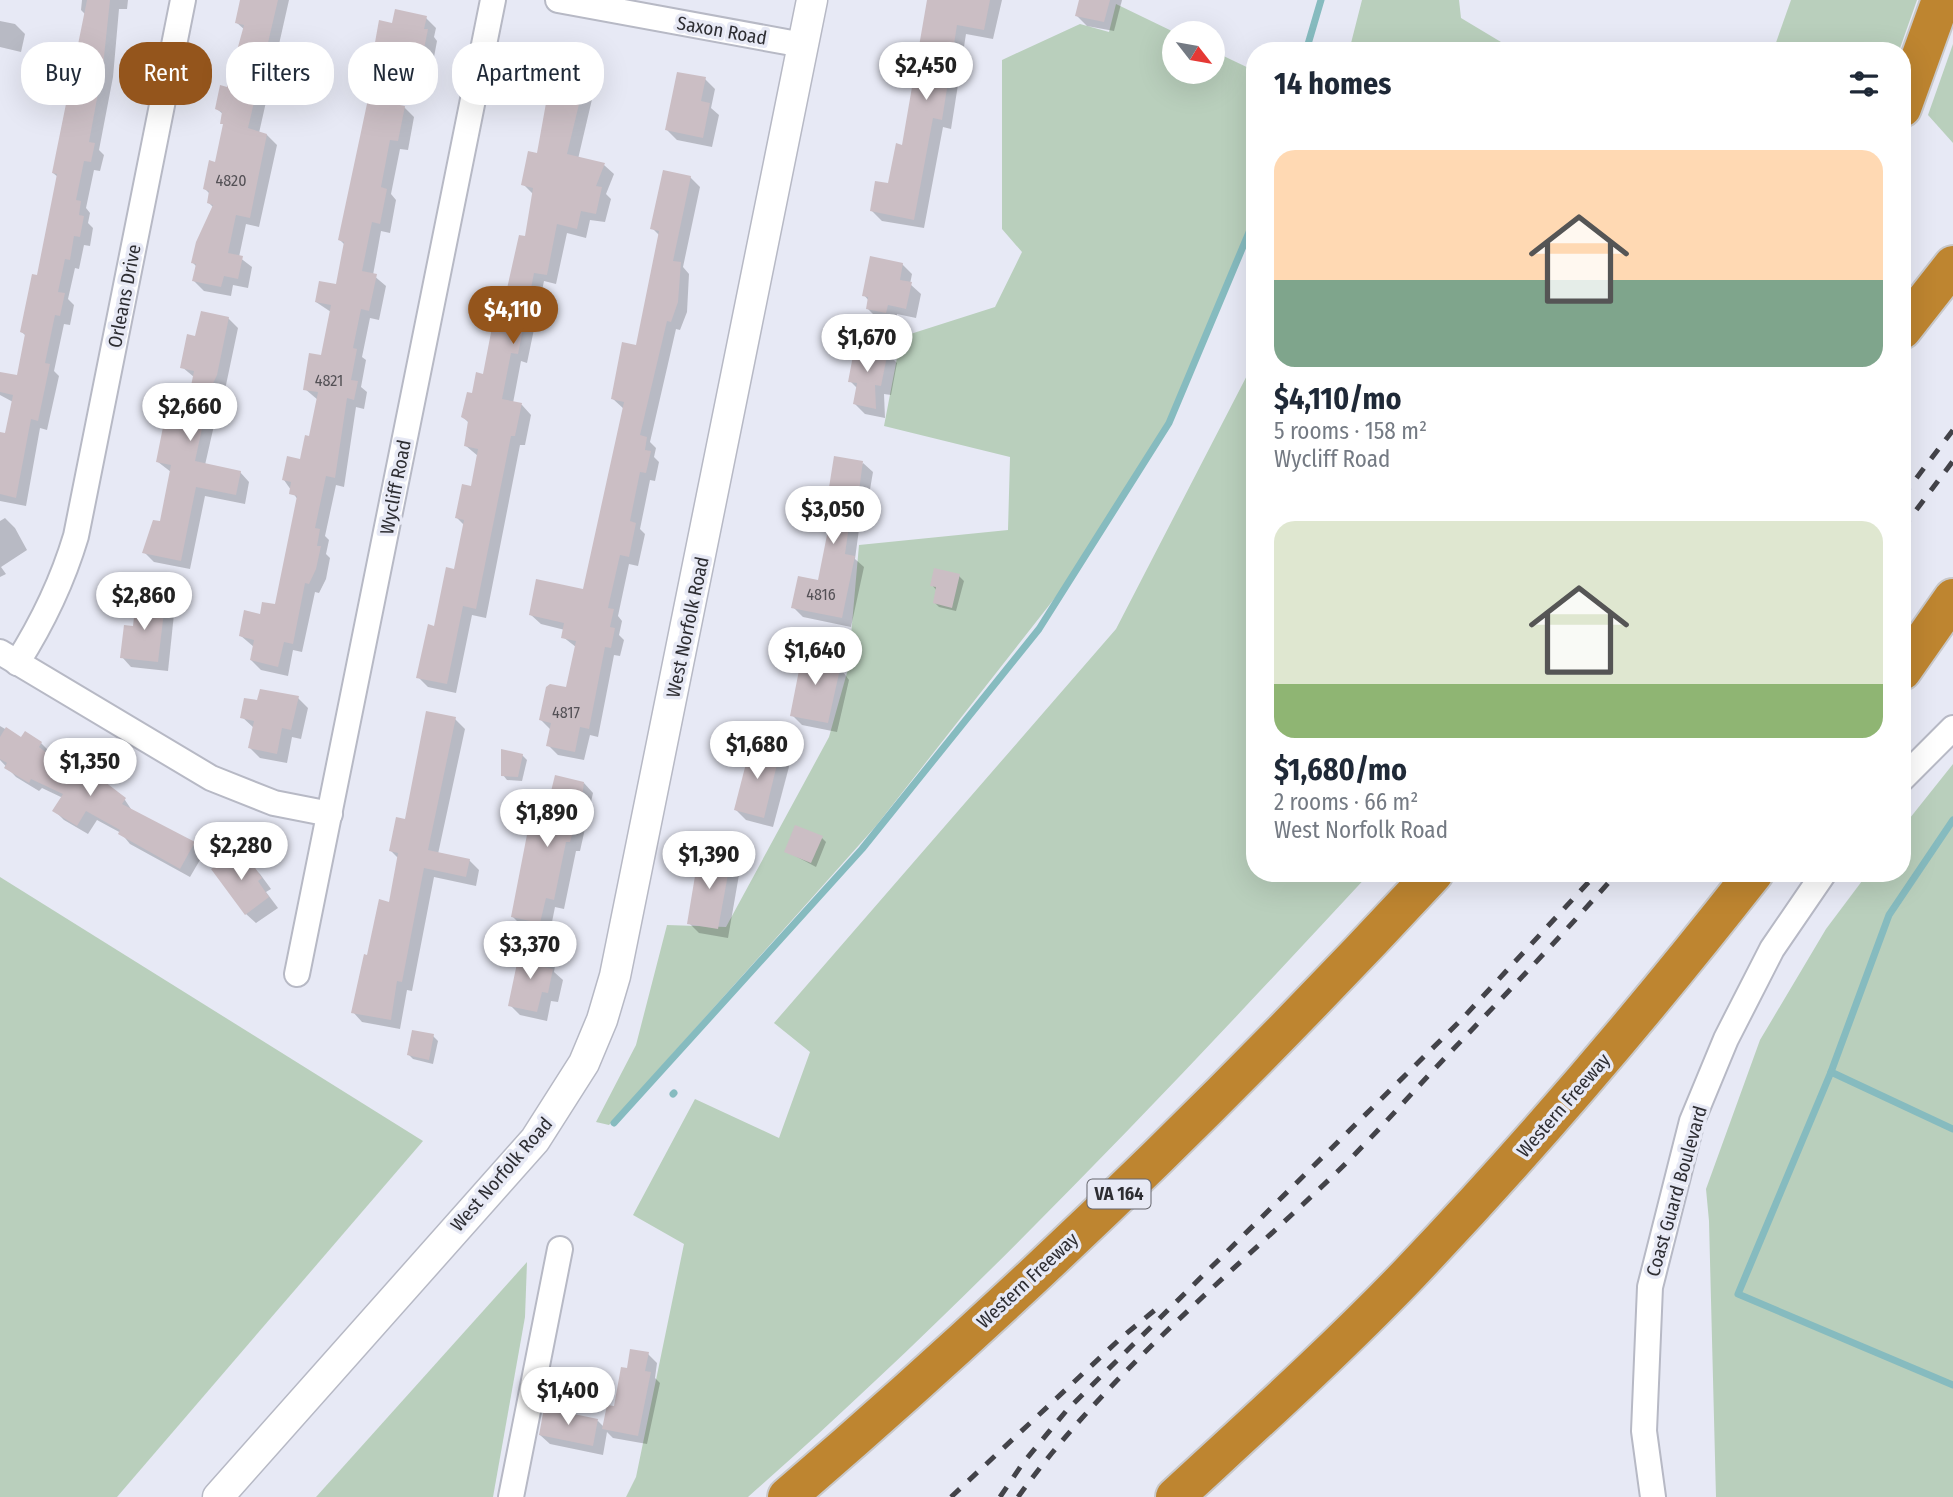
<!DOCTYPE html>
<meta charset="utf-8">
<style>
:root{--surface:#fff;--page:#f2f2f3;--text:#1f2937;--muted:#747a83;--accent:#94551c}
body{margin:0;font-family:"Fira Sans Condensed",sans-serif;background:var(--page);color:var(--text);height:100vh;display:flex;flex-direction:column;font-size:26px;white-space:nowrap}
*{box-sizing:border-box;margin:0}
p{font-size:23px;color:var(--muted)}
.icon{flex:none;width:38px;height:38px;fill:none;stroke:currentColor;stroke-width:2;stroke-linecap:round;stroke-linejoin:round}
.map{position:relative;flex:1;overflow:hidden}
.drawer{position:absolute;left:1246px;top:42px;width:665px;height:840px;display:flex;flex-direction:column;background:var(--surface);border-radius:28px;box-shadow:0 7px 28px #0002}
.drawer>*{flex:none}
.guide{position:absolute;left:21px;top:42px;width:665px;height:63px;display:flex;gap:14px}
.needle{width:46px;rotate:121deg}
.controls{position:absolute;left:1162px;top:21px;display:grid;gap:14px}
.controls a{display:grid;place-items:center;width:63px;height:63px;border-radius:50%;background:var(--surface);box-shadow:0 7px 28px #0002;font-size:35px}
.price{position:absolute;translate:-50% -60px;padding:0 16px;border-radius:24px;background:#fff;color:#222;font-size:23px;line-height:46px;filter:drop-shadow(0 2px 4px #0008)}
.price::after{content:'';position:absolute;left:50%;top:42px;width:21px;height:16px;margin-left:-10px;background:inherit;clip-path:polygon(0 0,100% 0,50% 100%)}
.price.current{background:var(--accent);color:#fff}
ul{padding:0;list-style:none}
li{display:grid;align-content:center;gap:14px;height:371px;padding:0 28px}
li span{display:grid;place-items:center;height:217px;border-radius:21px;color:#555}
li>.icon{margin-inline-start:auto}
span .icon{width:126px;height:126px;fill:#fffc;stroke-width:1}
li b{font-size:30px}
h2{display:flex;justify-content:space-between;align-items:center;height:84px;padding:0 28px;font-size:30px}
.tag{padding:0 24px;border-radius:28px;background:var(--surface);box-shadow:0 7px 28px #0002;font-size:24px;line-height:63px}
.tag.current{background:var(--accent);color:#fff}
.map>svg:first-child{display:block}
.green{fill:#b9cfbc}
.shadow{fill:#0003}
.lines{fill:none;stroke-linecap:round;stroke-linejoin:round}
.stream{stroke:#86bbbf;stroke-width:7}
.building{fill:#cbbec4}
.minor-casing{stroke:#b7b9c5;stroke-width:28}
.tertiary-casing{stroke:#b7b9c5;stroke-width:33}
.motorway-casing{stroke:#c8c8ca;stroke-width:42}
.minor{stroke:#fff;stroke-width:24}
.tertiary{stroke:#fff;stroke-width:30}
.motorway{stroke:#be8530;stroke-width:38}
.rail{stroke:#434349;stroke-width:5;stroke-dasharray:12 12;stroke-linecap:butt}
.labels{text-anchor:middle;stroke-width:7;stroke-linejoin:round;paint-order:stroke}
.number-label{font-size:16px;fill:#545156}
.shield{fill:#e7e9f5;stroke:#65656c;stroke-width:2}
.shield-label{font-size:18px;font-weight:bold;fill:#2d2d32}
.street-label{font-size:19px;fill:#2d2d32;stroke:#e7e9f5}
</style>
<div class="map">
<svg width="1953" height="1497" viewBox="0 0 1953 1497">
<rect width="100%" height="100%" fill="#e7e9f5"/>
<g class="green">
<path d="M 1362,0 L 1459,0 L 1461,18 L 1516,51 L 1349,51 Z"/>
<path d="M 1791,0 L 1917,0 L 1899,51 L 1773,51 Z"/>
<path d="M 1116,4 L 1176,33 L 1174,72 L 1213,72 L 1213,51 L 1255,71 L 1255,215 L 1172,415 L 1065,585 L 876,826 L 609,1125 L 596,1122 L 636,1045 L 667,925 L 726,927 L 829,737 L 848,669 L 859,545 L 1008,530 L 1010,457 L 884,426 L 901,337 L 995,307 L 1022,252 L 1002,229 L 1002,60 L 1080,24 L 1109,32 Z"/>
<path d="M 1953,44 L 1953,143 L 1928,115 Z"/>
<path d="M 1255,360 L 1255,873 L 1370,873 C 1170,1089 968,1303 748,1497 L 626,1497 L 636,1477 L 684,1244 L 633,1215 L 695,1099 L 779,1138 L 810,1052 L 774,1023 L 1116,629 Z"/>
<path d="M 1953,764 L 1953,1497 L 1716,1497 L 1709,1221 L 1706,1189 L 1760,1040 L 1826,929 L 1868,873 L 1902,873 L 1902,828 Z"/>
<path d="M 0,877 L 423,1141 L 117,1497 L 0,1497 Z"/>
<path d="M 527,1262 L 525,1317 L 493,1497 L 316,1497 Z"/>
</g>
<g class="shadow">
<path d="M 82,0 L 128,0 L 127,9 L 119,9 L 113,77 L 99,150 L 104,155 L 100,171 L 94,170 L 86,208 L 90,213 L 88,223 L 93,228 L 90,246 L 84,245 L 79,269 L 75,268 L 68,299 L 74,305 L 70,325 L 64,324 L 54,371 L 59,376 L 47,430 L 40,428 L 26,506 L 0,501 L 0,443 L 6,435 L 13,402 L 0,395 L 0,373 L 18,377 L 27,337 L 22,332 L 38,277 L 58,177 L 53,173 L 86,15 L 81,10 Z"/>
<path d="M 249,0 L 289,0 L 259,133 L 267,135 L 277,145 L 259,227 L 246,224 L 239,257 L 252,267 L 248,288 L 233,285 L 231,296 L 204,291 L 194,281 L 197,267 L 193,263 L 214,208 L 209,203 L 210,194 L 205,189 L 217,164 L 225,126 L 222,123 L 224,115 L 217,109 L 229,89 L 245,30 L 237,23 Z"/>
<path d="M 929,0 L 1002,0 L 993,39 L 966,34 L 951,129 L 943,127 L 924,228 L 882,221 L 872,211 L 890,185 L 903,147 Z"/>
<path d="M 1080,0 L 1122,0 L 1114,31 L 1087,26 L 1077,16 Z"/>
<path d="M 426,18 L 436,28 L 434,37 L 437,41 L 434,57 L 428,56 L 423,82 L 395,76 L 385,66 L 386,58 L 376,48 L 393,25 Z"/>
<path d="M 0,21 L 15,24 L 25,34 L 21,52 L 0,47 Z"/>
<path d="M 592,51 L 601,61 L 578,159 L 604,165 L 614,174 L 606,194 L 611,199 L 605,222 L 590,220 L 586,238 L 567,233 L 556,284 L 544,281 L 527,363 L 521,361 L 513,403 L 522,405 L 531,415 L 525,445 L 520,445 L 486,618 L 472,615 L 456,693 L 428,687 L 418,677 L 456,571 L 465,526 L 457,518 L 472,488 L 478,456 L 466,446 L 469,423 L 463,417 L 484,376 L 526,238 L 534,195 L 523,184 Z"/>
<path d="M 705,79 L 715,89 L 711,108 L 719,115 L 712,147 L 677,140 L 667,130 Z"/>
<path d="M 404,107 L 414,117 L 408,150 L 400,149 L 391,194 L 396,200 L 390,233 L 381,231 L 373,275 L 386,286 L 379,320 L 370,318 L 362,357 L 366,360 L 361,387 L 367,392 L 364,409 L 356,407 L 344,487 L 336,485 L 325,536 L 329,540 L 326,554 L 330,558 L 326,579 L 319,593 L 315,592 L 302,652 L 293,650 L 288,676 L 261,670 L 251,660 L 254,647 L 241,636 L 261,616 L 277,606 L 298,500 L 284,480 L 301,461 L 310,438 L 318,400 L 305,389 L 323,357 L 331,312 L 316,302 L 337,287 L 345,245 L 340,240 Z"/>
<path d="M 690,177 L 700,187 L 683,267 L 689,274 L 687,312 L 680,330 L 676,329 L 650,442 L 656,448 L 654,457 L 659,462 L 655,481 L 650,480 L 640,529 L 645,534 L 638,566 L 629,564 L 618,616 L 622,621 L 619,635 L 624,640 L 620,656 L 614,655 L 598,737 L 590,735 L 584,760 L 558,755 L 548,745 L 551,730 L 541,720 L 567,689 L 576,647 L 563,637 L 565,630 L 541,624 L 531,615 L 584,591 L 624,409 L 613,399 L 638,347 L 660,236 L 652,228 Z"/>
<path d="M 902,264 L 912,274 L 910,284 L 921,294 L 916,318 L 897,314 L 896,322 L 878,319 L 868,309 L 869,301 L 864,295 Z"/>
<path d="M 228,318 L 238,328 L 226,385 L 211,417 L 215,421 L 205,465 L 240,472 L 249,482 L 245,504 L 205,496 L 190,569 L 154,562 L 144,552 L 161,523 L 171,472 L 158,462 L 188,408 L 194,377 L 182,367 L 197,338 Z"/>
<path d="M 887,353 L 897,363 L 891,395 L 884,394 L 885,418 L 865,414 L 855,404 L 858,389 L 850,381 Z"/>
<path d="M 863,463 L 873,472 L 867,507 L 862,507 L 855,559 L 864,567 L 851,627 L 803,617 L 793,607 L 820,582 L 831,524 L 826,518 Z"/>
<path d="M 5,518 L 15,528 L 27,550 L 1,567 L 6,574 L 0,577 L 0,521 Z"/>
<path d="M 959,576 L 964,581 L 956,611 L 939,607 L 935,603 L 937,591 L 932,585 Z"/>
<path d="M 164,604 L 174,614 L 168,671 L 131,667 L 122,657 L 134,628 Z"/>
<path d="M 832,657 L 849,680 L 837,732 L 802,725 L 792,715 Z"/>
<path d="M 298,698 L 308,708 L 301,739 L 292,737 L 287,763 L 260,758 L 250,748 L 254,728 L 242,717 L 259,703 Z"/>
<path d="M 455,719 L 465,729 L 438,854 L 469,860 L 479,870 L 476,886 L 434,877 L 412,991 L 407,990 L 400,1029 L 362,1022 L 353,1012 L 369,957 L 390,904 L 399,859 L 391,851 Z"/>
<path d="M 0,726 L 22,739 L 41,743 L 51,753 L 49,756 L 71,774 L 125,800 L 133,812 L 194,843 L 204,853 L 190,877 L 130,844 L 121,833 L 97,820 L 88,834 L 64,820 L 55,811 L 63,798 L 42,788 L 39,791 L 16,777 L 0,760 Z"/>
<path d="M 780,753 L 790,763 L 773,827 L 746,820 L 736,810 Z"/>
<path d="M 522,755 L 527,760 L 522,781 L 507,780 L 503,775 Z"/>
<path d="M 584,783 L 593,793 L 580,851 L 576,851 L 564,909 L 555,907 L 550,932 L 523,927 L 513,917 L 546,818 Z"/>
<path d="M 822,838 L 826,842 L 816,867 L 786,851 Z"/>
<path d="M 234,853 L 247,867 L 250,865 L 260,874 L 271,889 L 266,892 L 278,908 L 256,923 L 246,914 Z"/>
<path d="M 730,860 L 740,869 L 728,938 L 699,933 L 689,923 Z"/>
<path d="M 546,956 L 555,966 L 554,972 L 563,980 L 558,1002 L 551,1001 L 547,1021 L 520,1015 L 510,1005 Z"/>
<path d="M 433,1036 L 438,1041 L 433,1064 L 413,1059 L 409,1055 Z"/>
<path d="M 648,1354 L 657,1363 L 655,1378 L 660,1383 L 647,1444 L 613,1438 L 607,1432 L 603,1455 L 550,1444 L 540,1435 L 598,1421 L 604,1427 L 615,1408 L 629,1370 Z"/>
</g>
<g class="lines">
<g class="stream">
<path d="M 1306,51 L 1321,0"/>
<path d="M 1953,820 L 1889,915 L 1831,1072 L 1953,1129"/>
<path d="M 1831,1072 L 1738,1294 L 1953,1385"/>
<path d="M 673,1094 L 674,1093"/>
<path d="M 614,1123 L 862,849 L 1039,629 L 1169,423 L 1255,218"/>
</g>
</g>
<g class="building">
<path d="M 87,0 L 110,0 L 103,66 L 89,142 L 95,143 L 91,162 L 84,161 L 76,200 L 81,201 L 79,215 L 84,216 L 80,237 L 74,236 L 70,260 L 65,259 L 58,292 L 65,293 L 60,316 L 55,315 L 45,363 L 50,364 L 38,421 L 31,419 L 16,498 L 0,494 L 0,432 L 5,433 L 13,395 L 0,392 L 0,372 L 17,375 L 25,334 L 20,332 L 32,274 L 37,275 L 57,174 L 52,173 Z"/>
<path d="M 240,0 L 278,0 L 248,128 L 267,134 L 250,218 L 236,215 L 228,253 L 243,256 L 238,279 L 224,276 L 221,287 L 192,281 L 196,264 L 191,263 L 196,242 L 213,205 L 207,203 L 209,191 L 203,189 L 209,160 L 215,162 L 223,124 L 220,124 L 222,112 L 215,109 L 220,85 L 227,87 L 244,25 L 235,23 Z"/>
<path d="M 927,0 L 990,0 L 984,30 L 957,25 L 942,120 L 933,118 L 914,220 L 870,211 L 875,181 L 888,183 L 896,143 L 902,145 Z"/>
<path d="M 1079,0 L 1110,0 L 1104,22 L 1075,16 Z"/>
<path d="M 395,9 L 427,16 L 424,29 L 428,29 L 424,49 L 418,47 L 413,73 L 383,67 L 386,51 L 374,48 L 379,20 L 392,23 Z"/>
<path d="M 557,42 L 592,50 L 567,154 L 605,163 L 596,186 L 602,187 L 596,214 L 581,211 L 577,229 L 557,224 L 547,275 L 534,273 L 518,354 L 511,353 L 502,399 L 522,403 L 515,436 L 511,436 L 476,609 L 463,606 L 447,684 L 416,678 L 428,624 L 434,626 L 446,567 L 454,569 L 464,520 L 455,518 L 462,484 L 471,486 L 478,449 L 464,446 L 468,421 L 461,417 L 467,392 L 472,393 L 476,372 L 483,374 L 499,291 L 506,293 L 519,235 L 525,236 L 533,188 L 521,185 L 528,151 L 537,153 Z"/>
<path d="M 677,72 L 706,77 L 701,101 L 710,103 L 703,138 L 665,130 Z"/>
<path d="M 368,99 L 405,106 L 398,141 L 390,140 L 381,187 L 387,189 L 380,224 L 372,222 L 362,271 L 377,274 L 369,311 L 361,309 L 353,348 L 357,349 L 351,380 L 358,381 L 354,400 L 347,398 L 335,478 L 326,476 L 315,528 L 320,529 L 317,546 L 321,546 L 316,569 L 309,584 L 305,583 L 293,644 L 284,642 L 278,667 L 250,660 L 254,640 L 239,636 L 244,610 L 260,614 L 262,602 L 275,604 L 297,496 L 289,494 L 291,482 L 282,480 L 287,456 L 300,459 L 305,435 L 309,436 L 318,392 L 303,390 L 309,353 L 321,355 L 331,305 L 315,302 L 319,281 L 336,284 L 344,242 L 338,240 Z"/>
<path d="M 663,170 L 691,176 L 673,261 L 681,262 L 678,302 L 671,322 L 667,321 L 640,435 L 647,437 L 645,450 L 651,451 L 646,473 L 640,472 L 630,521 L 636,523 L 629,557 L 620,555 L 608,608 L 614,609 L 610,627 L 615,628 L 611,648 L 605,647 L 589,729 L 580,727 L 575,752 L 546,746 L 551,723 L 539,720 L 546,687 L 550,684 L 566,687 L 576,641 L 561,638 L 564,623 L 529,615 L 536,579 L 583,589 L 624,402 L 611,399 L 622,342 L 636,345 L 659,231 L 650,229 Z"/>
<path d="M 870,256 L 903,263 L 900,280 L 912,282 L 906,309 L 888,305 L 886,313 L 866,309 L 868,297 L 862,296 Z"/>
<path d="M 201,311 L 229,317 L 217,375 L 201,409 L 206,410 L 195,461 L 241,471 L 236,495 L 196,487 L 181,561 L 142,553 L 153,520 L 160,521 L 171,465 L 156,462 L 163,427 L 171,428 L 176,404 L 187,406 L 194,371 L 180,368 L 187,334 L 195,336 Z"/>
<path d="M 855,345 L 888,351 L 881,386 L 875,385 L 876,409 L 853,404 L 857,383 L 848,382 Z"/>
<path d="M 834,456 L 863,461 L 858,498 L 853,498 L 845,554 L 855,556 L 842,618 L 791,608 L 798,576 L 818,580 L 830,520 L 824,519 Z"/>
<path d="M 934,568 L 960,574 L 952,608 L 933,603 L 936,587 L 930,586 Z"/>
<path d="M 136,599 L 165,603 L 158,662 L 120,658 L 124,625 L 133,626 Z"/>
<path d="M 803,650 L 832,655 L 830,667 L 840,669 L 828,723 L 790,716 Z"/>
<path d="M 260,689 L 299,696 L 291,730 L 282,728 L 277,754 L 248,748 L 254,721 L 240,718 L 244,698 L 257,700 Z"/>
<path d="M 426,711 L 456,717 L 428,850 L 470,859 L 466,877 L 424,868 L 402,982 L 397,981 L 391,1020 L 351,1013 L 364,954 L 367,955 L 379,899 L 389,902 L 398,853 L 389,851 L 396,817 L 405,819 Z"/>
<path d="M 6,727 L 21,737 L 25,731 L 42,742 L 39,747 L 71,771 L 74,766 L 85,772 L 88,769 L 126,798 L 122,804 L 195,842 L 180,869 L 118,834 L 120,830 L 86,811 L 77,826 L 52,811 L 63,794 L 31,779 L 29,783 L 4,768 L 7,763 L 0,759 L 0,737 Z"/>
<path d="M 751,744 L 780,752 L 764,818 L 734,810 Z"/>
<path d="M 501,749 L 523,754 L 518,777 L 501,776 Z"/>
<path d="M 555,775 L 584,782 L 581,806 L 570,842 L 566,842 L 554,900 L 546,898 L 540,923 L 511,917 L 531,814 L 545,816 Z"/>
<path d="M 795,825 L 823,836 L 811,863 L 784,852 Z"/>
<path d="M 234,851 L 245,866 L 251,862 L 262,878 L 258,881 L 269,897 L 245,915 L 211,869 Z"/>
<path d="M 699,852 L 731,858 L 718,929 L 687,924 Z"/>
<path d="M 520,949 L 546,954 L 544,967 L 553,969 L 548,993 L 542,992 L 537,1012 L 508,1006 Z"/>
<path d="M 412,1030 L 434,1034 L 429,1060 L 407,1055 Z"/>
<path d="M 630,1349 L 649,1352 L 645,1371 L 651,1372 L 638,1436 L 602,1429 L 607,1405 L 614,1406 L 621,1367 L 627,1368 Z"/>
<path d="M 544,1408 L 598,1419 L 593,1446 L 539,1435 Z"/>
</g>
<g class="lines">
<g class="minor-casing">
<g id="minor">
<path d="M 558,0 L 803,45"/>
<path d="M 0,652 L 211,778 L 274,803 L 330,814"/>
<path d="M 17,663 C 43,622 62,583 76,536 L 183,0"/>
<path d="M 1902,779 L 1953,728"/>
<path d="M 297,974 L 493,0"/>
<path d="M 511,1497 L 560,1249"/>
<path d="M 1653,1497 L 1644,1431 L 1650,1287 L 1692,1121 L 1726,1039 L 1772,949 L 1824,873"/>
</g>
</g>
<g class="tertiary-casing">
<path id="tertiary" d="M 218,1497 L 535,1140 L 584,1063 L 602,1020 L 615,976 L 812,0"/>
</g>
<g class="motorway-casing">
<g id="motorway">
<path d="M 1902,108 L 1941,0"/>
<path d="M 1902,330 L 1953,265"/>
<path d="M 1902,671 L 1953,598"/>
<path d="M 787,1497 C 1014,1302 1230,1093 1434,873"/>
<path d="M 1175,1497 C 1254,1424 1334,1352 1409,1274 C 1531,1146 1645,1012 1754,873"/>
</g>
</g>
<use href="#minor" class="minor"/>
<use href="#tertiary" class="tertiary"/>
<use href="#motorway" class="motorway"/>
<g class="rail">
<path d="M 1902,497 L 1953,430"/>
<path d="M 1902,529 L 1953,461"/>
<path d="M 951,1497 L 1122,1337 L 1161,1305"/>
<path d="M 1000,1497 L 1023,1463 L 1067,1410 L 1461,1020 L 1597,873"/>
<path d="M 1018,1497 C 1107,1374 1228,1277 1337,1172 C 1374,1136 1408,1097 1443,1060 C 1502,998 1561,937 1617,873"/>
</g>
</g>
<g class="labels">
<g class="number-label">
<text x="231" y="186">4820</text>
<text x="329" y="386">4821</text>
<text x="821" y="600">4816</text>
<text x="566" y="718">4817</text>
</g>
<rect class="shield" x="1087.5" y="1179.5" width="63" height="29" rx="5"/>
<g class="shield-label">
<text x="1119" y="1200">VA 164</text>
</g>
<g class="street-label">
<text transform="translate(722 30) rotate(10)" y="7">Saxon Road</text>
<text transform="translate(124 296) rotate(-79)" y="7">Orleans Drive</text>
<text transform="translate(395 487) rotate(-79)" y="7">Wycliff Road</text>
<text transform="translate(687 627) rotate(-78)" y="7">West Norfolk Road</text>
<text transform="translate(1563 1105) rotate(-49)" y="7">Western Freeway</text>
<text transform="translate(501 1174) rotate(-49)" y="7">West Norfolk Road</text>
<text transform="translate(1676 1191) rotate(-74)" y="7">Coast Guard Boulevard</text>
<text transform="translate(1027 1280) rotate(-43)" y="7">Western Freeway</text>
</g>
</g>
</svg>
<div class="controls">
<a><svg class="needle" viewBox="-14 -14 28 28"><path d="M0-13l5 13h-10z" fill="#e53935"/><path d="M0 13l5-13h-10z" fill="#747a83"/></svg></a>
</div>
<b class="price" style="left:926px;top:102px">$2,450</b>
<b class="price current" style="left:513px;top:346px">$4,110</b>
<b class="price" style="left:867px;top:374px">$1,670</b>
<b class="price" style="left:190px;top:443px">$2,660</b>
<b class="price" style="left:833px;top:546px">$3,050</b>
<b class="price" style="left:144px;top:632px">$2,860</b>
<b class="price" style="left:815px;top:687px">$1,640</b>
<b class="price" style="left:757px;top:781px">$1,680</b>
<b class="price" style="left:90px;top:798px">$1,350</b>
<b class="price" style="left:547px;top:849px">$1,890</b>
<b class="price" style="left:241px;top:882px">$2,280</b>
<b class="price" style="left:709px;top:891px">$1,390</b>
<b class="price" style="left:530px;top:981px">$3,370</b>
<b class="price" style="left:568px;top:1427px">$1,400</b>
<div class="guide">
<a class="tag">Buy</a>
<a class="tag current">Rent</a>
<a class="tag">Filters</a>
<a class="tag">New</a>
<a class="tag">Apartment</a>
</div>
<section class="drawer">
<h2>14 homes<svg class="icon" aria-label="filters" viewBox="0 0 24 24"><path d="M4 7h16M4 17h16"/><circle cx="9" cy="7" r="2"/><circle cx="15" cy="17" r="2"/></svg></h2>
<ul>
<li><span style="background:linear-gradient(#ffd9b3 60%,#7fa58c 0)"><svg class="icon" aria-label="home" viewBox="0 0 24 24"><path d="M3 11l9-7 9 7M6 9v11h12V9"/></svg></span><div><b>$4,110/mo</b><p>5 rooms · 158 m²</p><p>Wycliff Road</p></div></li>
<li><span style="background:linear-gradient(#dfe7d0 75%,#8fb573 0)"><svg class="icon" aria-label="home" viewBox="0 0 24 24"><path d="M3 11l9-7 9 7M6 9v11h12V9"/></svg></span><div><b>$1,680/mo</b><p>2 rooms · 66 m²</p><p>West Norfolk Road</p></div></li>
</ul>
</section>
</div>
